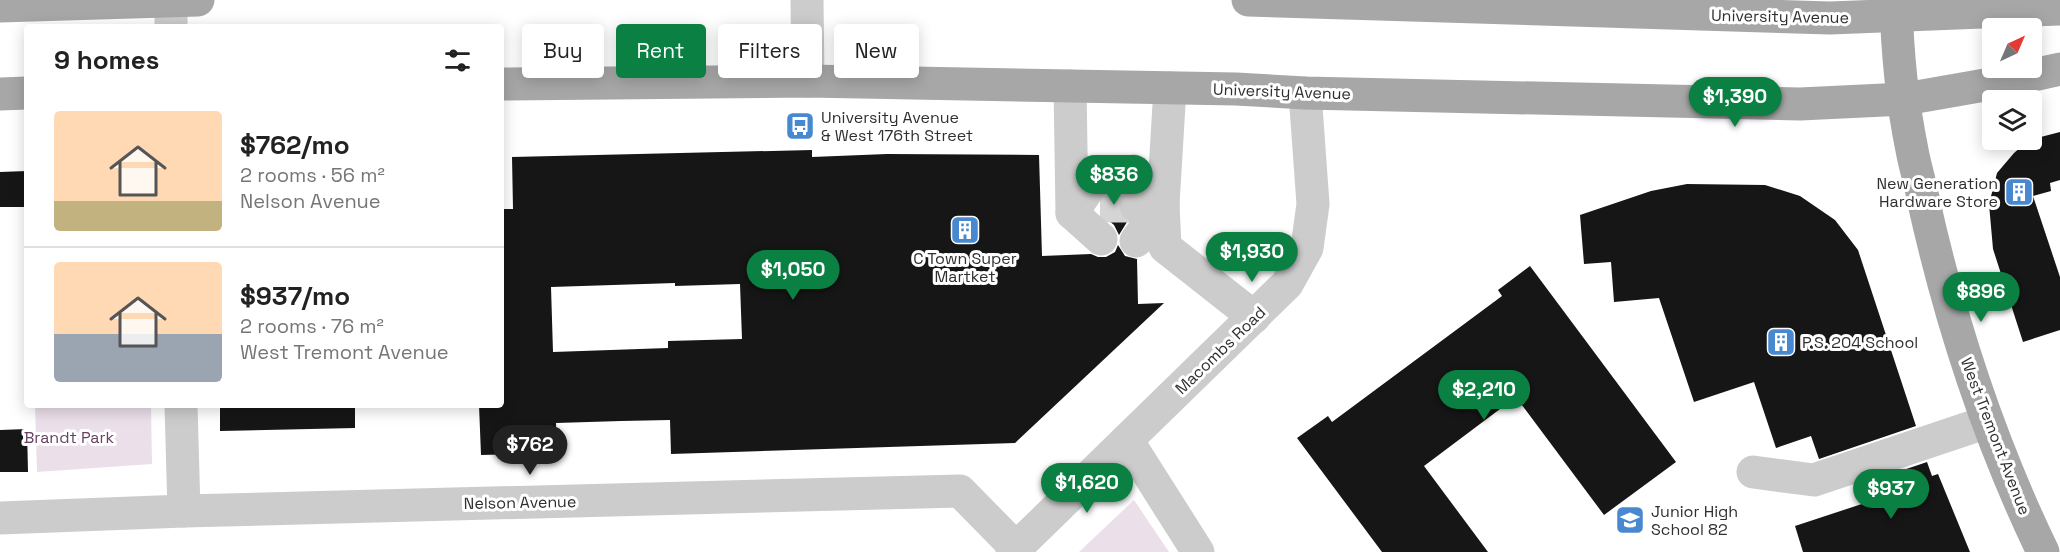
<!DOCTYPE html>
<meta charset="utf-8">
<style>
:root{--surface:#fff;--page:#f2f2f2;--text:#222;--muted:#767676;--line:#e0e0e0;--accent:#0b8043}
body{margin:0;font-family:"Space Grotesk",sans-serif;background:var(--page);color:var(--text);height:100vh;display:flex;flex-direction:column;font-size:22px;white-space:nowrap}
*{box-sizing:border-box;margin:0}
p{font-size:20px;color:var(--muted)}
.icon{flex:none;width:33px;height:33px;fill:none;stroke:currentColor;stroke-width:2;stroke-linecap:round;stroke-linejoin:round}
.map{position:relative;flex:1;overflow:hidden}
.sheet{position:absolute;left:24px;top:24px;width:480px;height:384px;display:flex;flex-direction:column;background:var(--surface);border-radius:6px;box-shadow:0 3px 15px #0003}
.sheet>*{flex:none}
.hud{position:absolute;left:522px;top:24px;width:570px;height:54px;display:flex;gap:12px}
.needle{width:39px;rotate:44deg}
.fabs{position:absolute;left:1982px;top:18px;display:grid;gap:12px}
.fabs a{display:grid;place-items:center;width:60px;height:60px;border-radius:6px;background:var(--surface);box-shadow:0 3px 15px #0003;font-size:30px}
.price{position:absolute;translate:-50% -51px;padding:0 14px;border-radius:21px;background:var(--accent);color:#fff;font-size:20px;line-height:39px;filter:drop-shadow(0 2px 3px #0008)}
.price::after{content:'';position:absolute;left:50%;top:36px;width:18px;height:14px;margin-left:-9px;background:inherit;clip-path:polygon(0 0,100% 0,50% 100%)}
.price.selected{background:#222;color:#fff}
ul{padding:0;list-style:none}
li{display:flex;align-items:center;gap:18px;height:150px;padding:0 30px}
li+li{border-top:2px solid var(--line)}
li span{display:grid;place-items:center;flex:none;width:168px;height:120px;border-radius:6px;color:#555}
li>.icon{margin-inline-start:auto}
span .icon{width:72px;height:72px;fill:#fffc;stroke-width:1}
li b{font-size:26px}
h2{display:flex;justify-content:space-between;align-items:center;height:72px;padding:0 30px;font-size:26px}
.chip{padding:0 21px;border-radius:6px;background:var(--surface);box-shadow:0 3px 15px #0003;font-size:21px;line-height:54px}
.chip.selected{background:var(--accent);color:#fff}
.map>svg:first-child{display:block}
.green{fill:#ebdfea}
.building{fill:#161616;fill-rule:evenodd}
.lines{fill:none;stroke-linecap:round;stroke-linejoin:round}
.minor-tunnel{stroke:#d5d5d5;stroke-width:33;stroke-dasharray:33 16;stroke-linecap:butt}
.minor{stroke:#ccc;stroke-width:33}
.major{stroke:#a7a7a7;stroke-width:33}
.labels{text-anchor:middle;stroke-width:6;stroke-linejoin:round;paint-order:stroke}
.street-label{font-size:16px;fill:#2f2f2f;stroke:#fff}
.poi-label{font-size:16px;fill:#2f2f2f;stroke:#fff;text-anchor:start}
.park-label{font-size:16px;fill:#664261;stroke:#fff}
</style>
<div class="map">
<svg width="2060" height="552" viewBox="0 0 2060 552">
<rect width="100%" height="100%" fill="#fff"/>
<g class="green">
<path d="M 35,405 L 151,405 L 152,464 L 37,472 Z"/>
<path d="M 1134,500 L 1169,552 L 1079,552 Z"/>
</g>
<g class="building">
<path d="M 2060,132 L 2060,180 L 2050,183 L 2051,191 L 2033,196 L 2060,277 L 2060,330 L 2023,342 L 1993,249 L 1989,204 L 1997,173 L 2014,153 L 2029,140 Z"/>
<path d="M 812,150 L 812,157 L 887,154 L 1039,155 L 1042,256 L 1091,254 L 1098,257 L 1106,257 L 1115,252 L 1118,245 L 1125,256 L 1137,259 L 1138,304 L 1164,303 L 1015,443 L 671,454 L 670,420 L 621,421 L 556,423 L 557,453 L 481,455 L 479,405 L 501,405 L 501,209 L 513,209 L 512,157 ZM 675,283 L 675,286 L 740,284 L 742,339 L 668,341 L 668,348 L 553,352 L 551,287 Z"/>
<path d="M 27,171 L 27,207 L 0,207 L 0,172 Z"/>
<path d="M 1117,177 L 1126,190 L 1119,197 L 1117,207 L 1120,216 L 1127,222 L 1119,235 L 1114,225 L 1100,213 L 1100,205 Z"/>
<path d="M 1687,184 L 1765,185 L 1800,196 L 1835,220 L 1858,250 L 1916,426 L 1819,459 L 1811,436 L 1776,448 L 1754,382 L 1694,402 L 1659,298 L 1614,302 L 1611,262 L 1584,264 L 1580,215 L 1651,191 Z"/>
<path d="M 1530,266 L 1676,462 L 1604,515 L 1516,397 L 1424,466 L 1488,552 L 1382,552 L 1297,438 L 1328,416 L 1332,422 L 1502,296 L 1498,290 Z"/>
<path d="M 220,405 L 355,405 L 355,428 L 220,431 Z"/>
<path d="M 27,429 L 28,472 L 0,472 L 0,430 Z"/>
<path d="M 1927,462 L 1932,476 L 1938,474 L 1970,552 L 1803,552 L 1795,526 L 1877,499 L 1871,481 Z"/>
</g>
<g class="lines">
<path class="minor-tunnel" d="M 1100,206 L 1136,206"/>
<g class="minor">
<path d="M 807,0 L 808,81"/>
<path d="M 171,1 L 171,27"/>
<path d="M 1070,86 L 1072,213 L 1101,239"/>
<path d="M 1170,88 L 1163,204 L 1165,247 L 1254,317"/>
<path d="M 1134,171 L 1163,204"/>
<path d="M 1136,206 L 1163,204 L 1136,241"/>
<path d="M 1072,213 L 1099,173"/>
<path d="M 181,405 L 184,511"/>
<path d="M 1127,440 L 1198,552"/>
<path d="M 1753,472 L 1814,480 L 1987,422"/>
<path d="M 0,518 L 184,511 L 960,491 L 1016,548"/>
<path d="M 1012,552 L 1287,284 L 1307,248 L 1313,204 L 1305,93"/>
</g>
<g class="major">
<path d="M 1248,0 L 1830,18 L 2060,9"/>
<path d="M 1896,0 C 1897,49 1902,101 1912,150 C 1915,167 1921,185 1924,203 C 1951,324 1989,440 2043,552"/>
<path d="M 0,6 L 198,0"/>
<path d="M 501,84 L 808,81 L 1236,89 L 1305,93 L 1800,104 L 1905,99 L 2002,82 L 2060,69"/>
<path d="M 0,94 L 27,93"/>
</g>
</g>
<defs>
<g id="bus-square" transform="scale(1.5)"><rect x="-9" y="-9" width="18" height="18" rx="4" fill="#4888d0" stroke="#fff"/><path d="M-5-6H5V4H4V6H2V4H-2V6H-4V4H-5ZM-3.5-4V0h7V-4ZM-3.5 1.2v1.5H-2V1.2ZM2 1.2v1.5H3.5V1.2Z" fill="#fff"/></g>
<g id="building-square" transform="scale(1.5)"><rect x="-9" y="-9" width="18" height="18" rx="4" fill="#4888d0" stroke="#fff"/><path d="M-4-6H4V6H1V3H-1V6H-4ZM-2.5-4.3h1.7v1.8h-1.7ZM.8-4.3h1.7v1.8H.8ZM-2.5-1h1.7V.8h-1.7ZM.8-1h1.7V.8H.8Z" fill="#fff"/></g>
<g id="school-square" transform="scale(1.5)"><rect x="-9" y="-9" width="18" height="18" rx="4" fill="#4888d0" stroke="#fff"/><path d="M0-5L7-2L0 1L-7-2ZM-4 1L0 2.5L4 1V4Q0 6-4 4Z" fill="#fff"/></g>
</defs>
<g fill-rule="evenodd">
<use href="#bus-square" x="800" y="126"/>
<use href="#building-square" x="2019" y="192"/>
<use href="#building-square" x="965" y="230"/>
<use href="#building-square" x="1781" y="342"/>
<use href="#school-square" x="1630" y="520"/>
</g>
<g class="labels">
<g class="street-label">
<text transform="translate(1780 16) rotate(1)" y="6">University Avenue</text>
<text transform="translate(1282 91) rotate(2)" y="6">University Avenue</text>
<text transform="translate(1220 350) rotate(-44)" y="6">Macombs Road</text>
<text transform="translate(1996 436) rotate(69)" y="6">West Tremont Avenue</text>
<text transform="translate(520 502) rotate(-1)" y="6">Nelson Avenue</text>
</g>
<g class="poi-label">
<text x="821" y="123">University Avenue<tspan x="821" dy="18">&amp; West 176th Street</tspan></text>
<text x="1998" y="189" text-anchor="end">New Generation<tspan x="1998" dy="18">Hardware Store</tspan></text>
<text x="965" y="264" text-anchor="middle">C Town Super<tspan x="965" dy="18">Martket</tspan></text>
<text x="1802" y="348">P.S. 204 School</text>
<text x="1651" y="517">Junior High<tspan x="1651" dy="18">School 82</tspan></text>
</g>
<g class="park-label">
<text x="69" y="443">Brandt Park</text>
</g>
</g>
</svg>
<div class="fabs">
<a><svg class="needle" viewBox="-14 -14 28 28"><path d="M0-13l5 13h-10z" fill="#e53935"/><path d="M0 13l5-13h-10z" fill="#767676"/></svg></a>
<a><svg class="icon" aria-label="layers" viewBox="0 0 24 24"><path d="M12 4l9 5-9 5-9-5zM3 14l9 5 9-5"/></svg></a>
</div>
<b class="price" style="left:1735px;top:128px">$1,390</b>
<b class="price" style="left:1114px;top:206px">$836</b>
<b class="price" style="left:1252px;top:283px">$1,930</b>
<b class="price" style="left:793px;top:301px">$1,050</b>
<b class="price" style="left:1981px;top:323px">$896</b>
<b class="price" style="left:1484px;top:421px">$2,210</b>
<b class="price selected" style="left:530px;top:476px">$762</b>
<b class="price" style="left:1087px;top:514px">$1,620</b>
<b class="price" style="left:1891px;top:520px">$937</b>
<div class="hud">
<a class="chip">Buy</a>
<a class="chip selected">Rent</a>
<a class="chip">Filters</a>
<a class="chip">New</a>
</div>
<section class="sheet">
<h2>9 homes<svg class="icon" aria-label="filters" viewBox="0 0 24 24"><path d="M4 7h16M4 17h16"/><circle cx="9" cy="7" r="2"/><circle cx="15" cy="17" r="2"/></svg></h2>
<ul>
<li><span style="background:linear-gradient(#ffd9b3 75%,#c2b280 0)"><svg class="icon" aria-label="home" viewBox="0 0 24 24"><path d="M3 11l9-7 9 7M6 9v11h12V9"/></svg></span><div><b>$762/mo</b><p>2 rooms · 56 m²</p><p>Nelson Avenue</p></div></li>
<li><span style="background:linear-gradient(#ffd9b3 60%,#9aa5b1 0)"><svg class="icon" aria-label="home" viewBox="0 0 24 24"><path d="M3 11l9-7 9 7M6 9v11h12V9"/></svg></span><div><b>$937/mo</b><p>2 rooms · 76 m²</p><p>West Tremont Avenue</p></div></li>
</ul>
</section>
</div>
